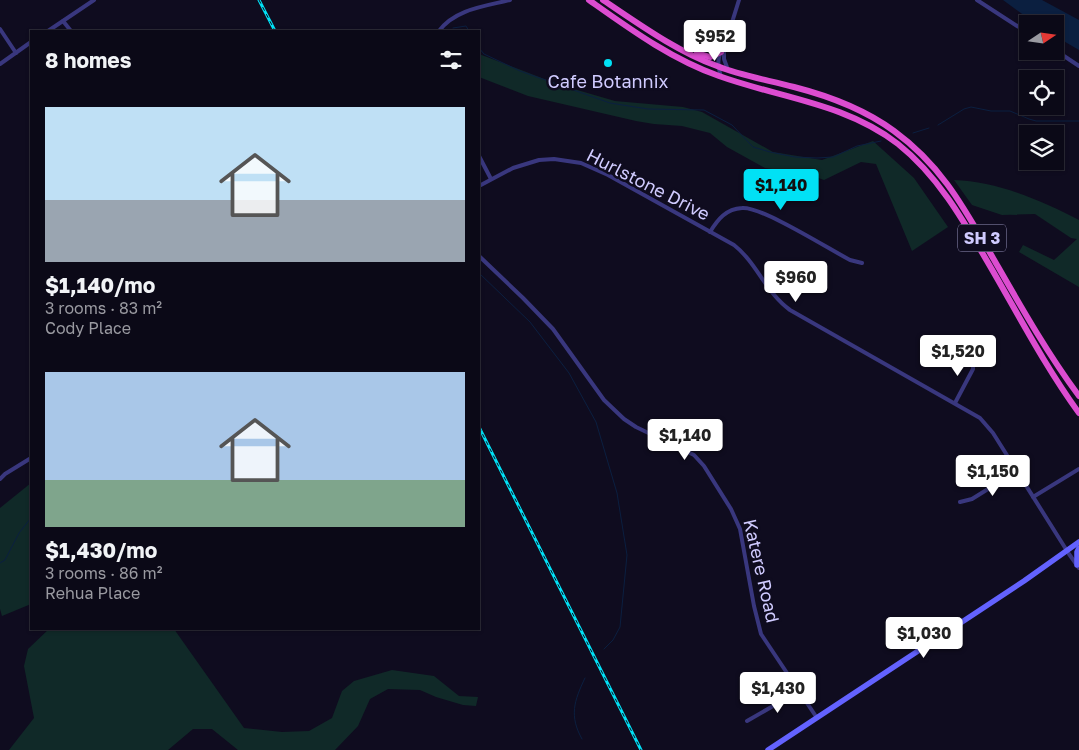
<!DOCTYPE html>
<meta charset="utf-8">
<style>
:root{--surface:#0b0917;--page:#191724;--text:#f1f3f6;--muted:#9a9aa1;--line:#2b2a36;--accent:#01e1f5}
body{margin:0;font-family:"Golos Text",sans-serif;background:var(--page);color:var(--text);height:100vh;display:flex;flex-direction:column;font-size:19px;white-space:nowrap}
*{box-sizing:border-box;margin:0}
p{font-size:16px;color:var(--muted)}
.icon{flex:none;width:28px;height:28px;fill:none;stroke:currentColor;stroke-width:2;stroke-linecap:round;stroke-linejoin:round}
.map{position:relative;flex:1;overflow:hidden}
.panel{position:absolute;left:30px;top:30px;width:450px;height:600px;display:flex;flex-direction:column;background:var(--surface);border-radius:0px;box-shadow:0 1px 4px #0004,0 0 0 1px var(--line)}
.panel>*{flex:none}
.needle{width:32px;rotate:77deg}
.tools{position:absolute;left:1019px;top:15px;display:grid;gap:10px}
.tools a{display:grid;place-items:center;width:45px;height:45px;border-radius:0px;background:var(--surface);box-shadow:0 1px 4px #0004,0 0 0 1px var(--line);font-size:25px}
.price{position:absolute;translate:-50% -42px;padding:0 11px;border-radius:5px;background:#fff;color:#222;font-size:16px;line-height:32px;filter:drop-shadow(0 1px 2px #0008)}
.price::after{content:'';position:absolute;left:50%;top:30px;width:15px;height:11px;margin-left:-8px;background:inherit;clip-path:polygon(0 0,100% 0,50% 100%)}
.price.current{background:var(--accent);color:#111}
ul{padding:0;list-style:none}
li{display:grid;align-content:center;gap:10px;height:265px;padding:0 15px}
li span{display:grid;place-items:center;height:155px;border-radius:0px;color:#555}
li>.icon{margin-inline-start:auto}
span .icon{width:90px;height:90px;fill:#fffc;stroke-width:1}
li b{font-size:21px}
h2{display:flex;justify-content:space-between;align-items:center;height:60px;padding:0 15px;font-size:21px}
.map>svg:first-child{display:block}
.green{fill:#102928}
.water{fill:#0b1f40}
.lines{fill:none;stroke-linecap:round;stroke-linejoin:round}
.stream{stroke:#0b1f40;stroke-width:1}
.minor{stroke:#39377e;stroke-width:4}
.secondary{stroke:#6362ff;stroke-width:5.5}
.trunk{stroke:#dc4cd0;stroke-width:6}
.rail-casing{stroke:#01e1f5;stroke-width:3}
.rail{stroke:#0f0c1f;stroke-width:1;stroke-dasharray:4;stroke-linecap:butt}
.poi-dot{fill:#01e1f5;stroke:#0f0c1f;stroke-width:2}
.labels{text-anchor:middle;stroke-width:5;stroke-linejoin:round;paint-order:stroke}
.shield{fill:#0f0c1f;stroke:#9692bc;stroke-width:1}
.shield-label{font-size:16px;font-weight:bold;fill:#d0cbff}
.poi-label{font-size:18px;fill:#d0cbff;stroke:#0f0c1f}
.street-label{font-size:18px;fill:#d0cbff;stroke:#0f0c1f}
</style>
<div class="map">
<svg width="1079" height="750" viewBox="0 0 1079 750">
<rect width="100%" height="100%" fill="#0f0c1f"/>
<g class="green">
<path d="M 479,54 L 560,85 L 615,101 L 683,107 L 702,112 L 773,152 L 822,160 L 873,141 L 914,178 L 948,227 L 912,251 L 876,164 L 861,162 L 824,180 L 807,174 L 765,168 L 727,147 L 710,133 L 682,126 L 654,124 L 636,121 L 528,96 L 479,77 Z"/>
<path d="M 954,180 C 997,181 1042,201 1079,220 L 1079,287 L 1019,252 L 1023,245 L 1054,260 L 1077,239 L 1071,238 L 1035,214 L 1002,215 L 972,205 Z"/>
<path d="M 31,483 L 31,604 L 2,616 L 0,609 L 0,508 Z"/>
<path d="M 49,629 L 174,629 L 244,728 L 282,732 L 309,731 L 332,718 L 342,691 L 354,681 L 392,670 L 434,676 L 459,696 L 478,697 L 476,706 L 463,705 L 436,697 L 420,690 L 388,689 L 370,699 L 358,726 L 335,750 L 238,750 L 212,729 L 193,729 L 168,750 L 9,750 L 34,718 L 24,666 L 28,649 Z"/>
</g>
<path class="water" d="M 1003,0 L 1042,0 L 1079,20 L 1079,50 L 1055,36 L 1055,24 L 1036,24 Z"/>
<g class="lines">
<g class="stream">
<path d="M 453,28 L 466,26 L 469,31"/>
<path d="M 479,48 L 484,54 L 520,71 L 610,103 L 648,109 L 704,110 L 732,125 L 753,147 L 770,152 L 795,157 L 817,158 L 833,157 L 857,146 L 881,141"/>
<path d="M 938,125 L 964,109 L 971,107 L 991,111 L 1010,111 L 1029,119 L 1036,121 L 1079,121"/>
<path d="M 913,133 L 929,128"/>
<path d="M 479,273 L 530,322 L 569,373 L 596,422 L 617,493 L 627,555 L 620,627 L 613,640 L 604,649"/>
<path d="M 0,563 L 5,560 L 19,533 L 31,518"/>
<path d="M 582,739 C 569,716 574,701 585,678"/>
</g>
<g class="minor">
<path d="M 977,0 L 1028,33"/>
<path d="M 63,21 L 71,31"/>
<path d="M 0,29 L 16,53"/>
<path d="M 48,31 L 94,0"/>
<path d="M 439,31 C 455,9 486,6 510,0"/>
<path d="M 724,50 L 724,59 L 728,70"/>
<path d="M 1055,50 L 1079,66"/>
<path d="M 0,64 L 31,42"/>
<path d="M 721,77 C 718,66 716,57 724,48 L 739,0"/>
<path d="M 479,156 L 491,179"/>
<path d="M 479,186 L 513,168 L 539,160 L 554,159 L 581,163 L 608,175 L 734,245 C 757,263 766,293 790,310 L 980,418 L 993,433 L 1069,554 L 1079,568"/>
<path d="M 710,232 C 718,219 726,209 742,208 C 761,206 829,249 850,260 L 862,263"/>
<path d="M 479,256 L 523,298 L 553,329 L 604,400 L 624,419 L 636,427 L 694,455 L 704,466 L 731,509 L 740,529 L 754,606 L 761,634 L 817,718"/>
<path d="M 955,403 L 973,369 L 973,353"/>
<path d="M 0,479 L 5,474 L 31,458"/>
<path d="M 1033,497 L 1079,469"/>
<path d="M 960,502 L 972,499 L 1017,471"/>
<path d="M 747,721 L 799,691"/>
</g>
<g class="secondary">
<path d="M 1077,565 L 1077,552 L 1079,548"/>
<path d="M 768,750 L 1024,581 L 1079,542"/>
</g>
<g class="trunk">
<path d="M 589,0 C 630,29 671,59 719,76 C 780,98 845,103 898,144 C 937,175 962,218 987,261 C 1017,312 1044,365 1079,413"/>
<path d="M 603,0 C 639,24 676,51 717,66 C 742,76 768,80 794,87 C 829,96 864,109 894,131 C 942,166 964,208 993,258 C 1020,305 1047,353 1079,396"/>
<path d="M 697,53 L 710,57 L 721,52"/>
</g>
<g class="rail-casing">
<g id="rail">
<path d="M 259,0 L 275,31"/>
<path d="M 479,427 L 641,750"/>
</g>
</g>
<use href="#rail" class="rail"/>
</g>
<circle class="poi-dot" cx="608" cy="63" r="5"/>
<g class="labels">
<rect class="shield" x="958" y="224.5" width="48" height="27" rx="4"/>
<g class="shield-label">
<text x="982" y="244">SH 3</text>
</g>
<g class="poi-label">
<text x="608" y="88">Cafe Botannix</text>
</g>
<g class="street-label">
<text transform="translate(648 185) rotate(27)" y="6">Hurlstone Drive</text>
<text transform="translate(761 571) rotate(77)" y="6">Katere Road</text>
</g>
</g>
</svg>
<div class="tools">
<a><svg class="needle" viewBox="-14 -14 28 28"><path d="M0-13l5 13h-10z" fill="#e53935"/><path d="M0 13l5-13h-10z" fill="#9a9aa1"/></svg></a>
<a><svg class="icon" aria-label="locate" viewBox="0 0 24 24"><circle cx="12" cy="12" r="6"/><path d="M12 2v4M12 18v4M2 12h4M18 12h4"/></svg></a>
<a><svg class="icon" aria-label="layers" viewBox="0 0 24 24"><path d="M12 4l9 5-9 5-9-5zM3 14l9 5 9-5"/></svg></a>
</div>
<b class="price" style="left:715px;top:62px">$952</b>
<b class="price current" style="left:781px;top:211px">$1,140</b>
<b class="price" style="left:796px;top:303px">$960</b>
<b class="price" style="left:958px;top:377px">$1,520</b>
<b class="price" style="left:685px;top:461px">$1,140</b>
<b class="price" style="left:993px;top:497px">$1,150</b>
<b class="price" style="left:924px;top:659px">$1,030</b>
<b class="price" style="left:778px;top:714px">$1,430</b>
<section class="panel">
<h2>8 homes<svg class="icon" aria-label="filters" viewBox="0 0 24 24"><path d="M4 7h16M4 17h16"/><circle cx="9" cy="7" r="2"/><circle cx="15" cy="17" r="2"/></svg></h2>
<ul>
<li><span style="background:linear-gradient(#bfe0f5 60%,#9aa5b1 0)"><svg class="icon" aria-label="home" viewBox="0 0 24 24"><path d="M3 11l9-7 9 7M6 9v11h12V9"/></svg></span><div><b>$1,140/mo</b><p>3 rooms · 83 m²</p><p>Cody Place</p></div></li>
<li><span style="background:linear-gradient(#a9c7e8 70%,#7fa58c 0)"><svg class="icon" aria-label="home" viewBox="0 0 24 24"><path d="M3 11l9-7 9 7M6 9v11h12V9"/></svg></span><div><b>$1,430/mo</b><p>3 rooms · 86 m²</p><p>Rehua Place</p></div></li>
</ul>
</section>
</div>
